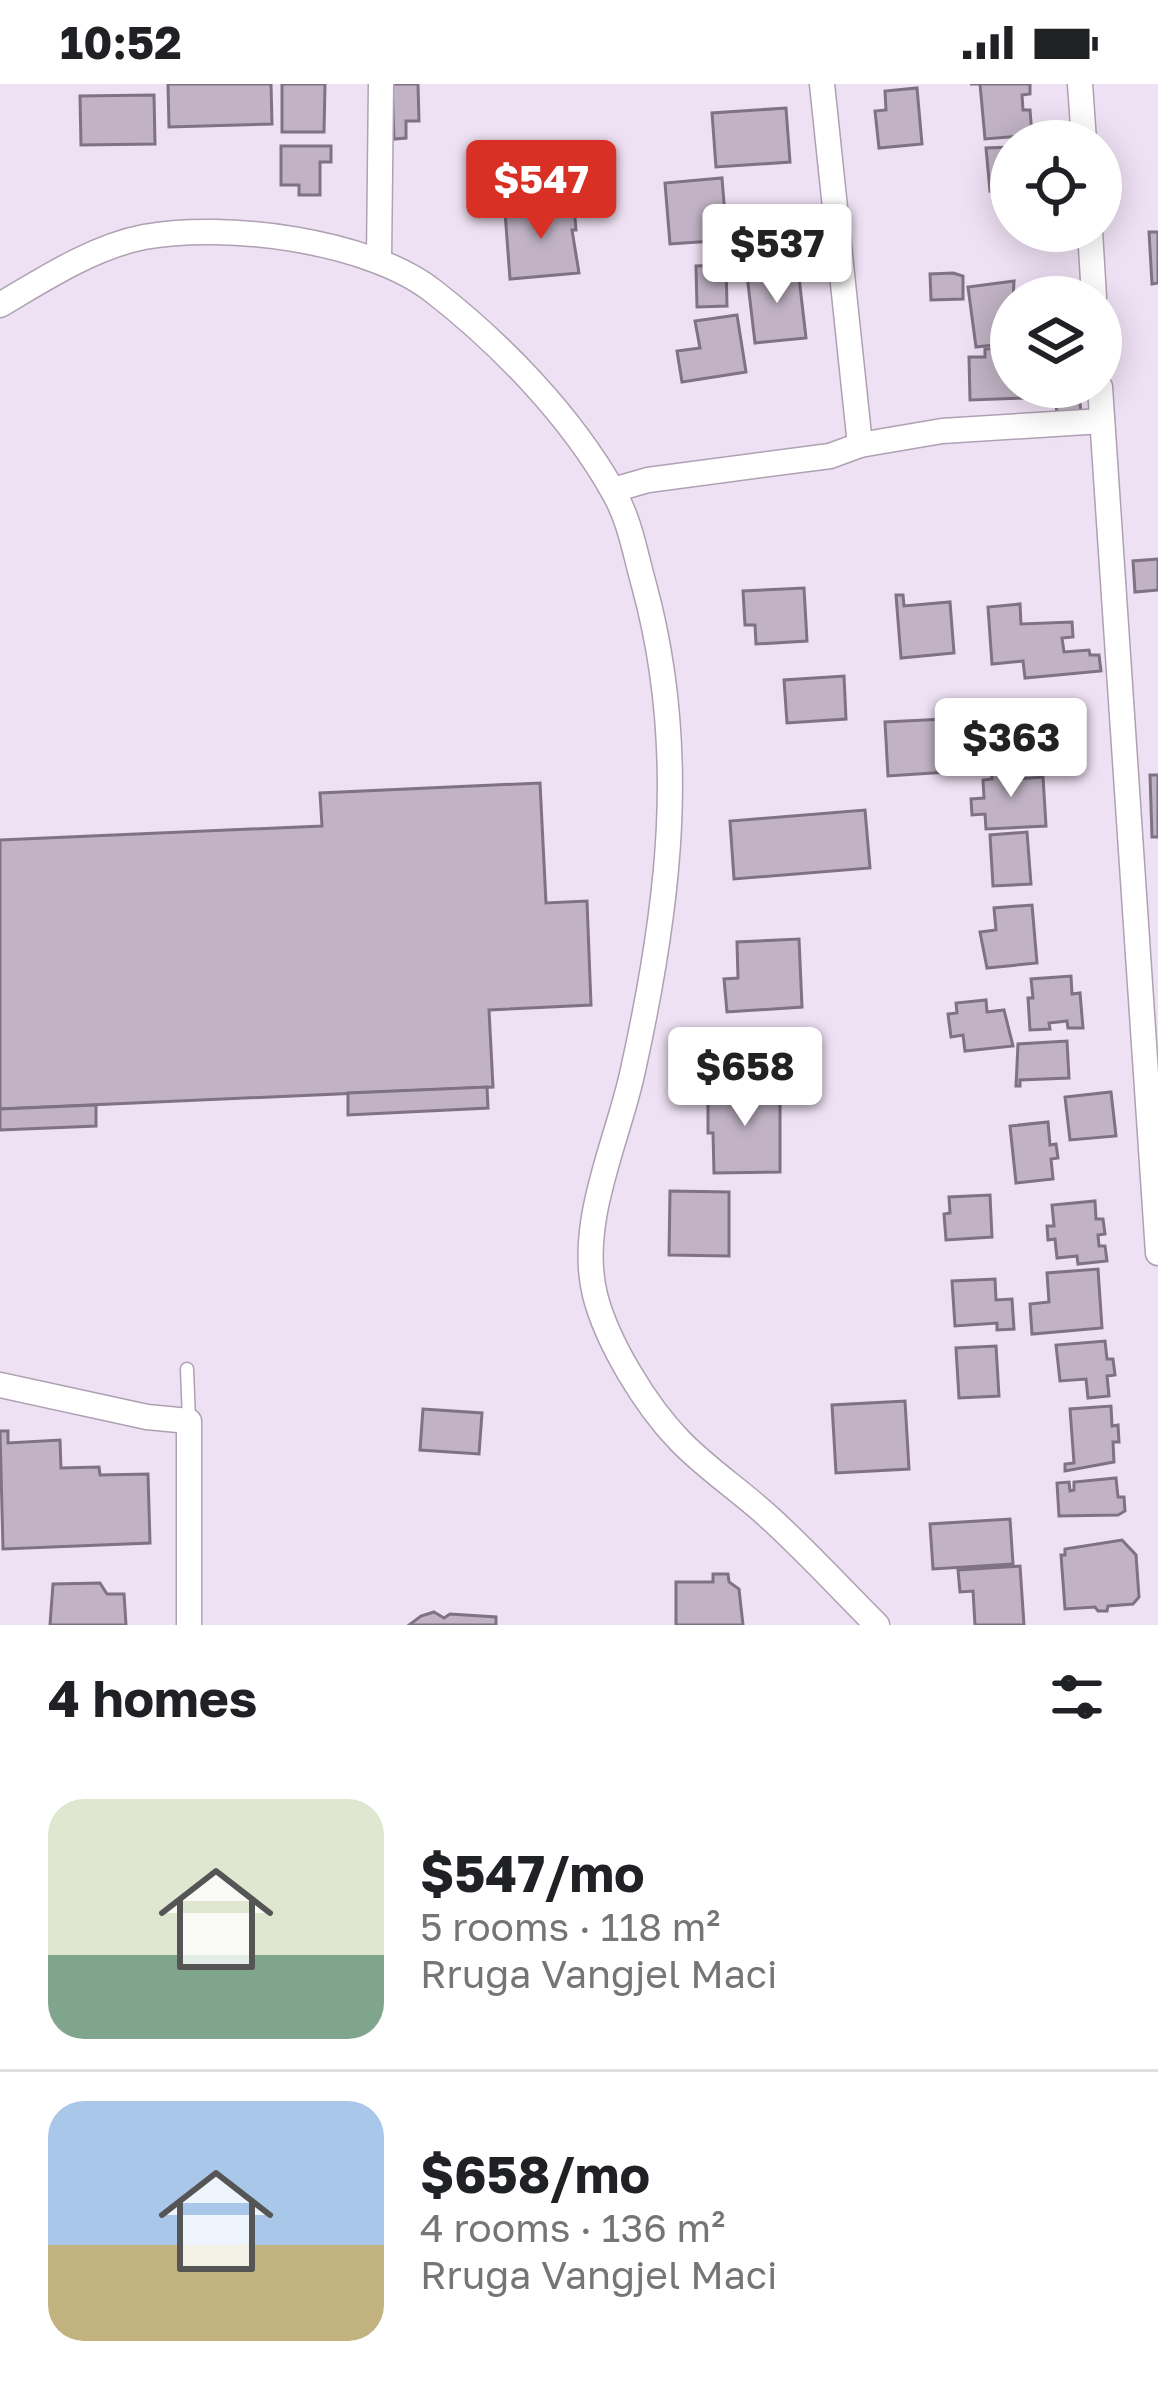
<!DOCTYPE html>
<meta charset="utf-8">
<style>
:root{--surface:#fff;--page:#f6f6f6;--text:#202124;--muted:#757577;--line:#e0e0e0;--accent:#d93025}
body{margin:0;font-family:"Golos Text",sans-serif;background:var(--page);color:var(--text);height:100vh;display:flex;flex-direction:column;font-size:45px;white-space:nowrap}
*{box-sizing:border-box;margin:0}
p{font-size:39px;color:var(--muted)}
.icon{flex:none;width:66px;height:66px;fill:none;stroke:currentColor;stroke-width:2;stroke-linecap:round;stroke-linejoin:round}
.map{position:relative;height:1541px;overflow:hidden}
.sheet{display:flex;flex-direction:column;background:var(--surface);flex:1}
.sheet>*{flex:none}
.tools{position:absolute;left:990px;top:36px;display:grid;gap:24px}
.tools a{display:grid;place-items:center;width:132px;height:132px;border-radius:50%;background:var(--surface);box-shadow:0 6px 30px #0003;font-size:60px}
.price{position:absolute;translate:-50% -102px;padding:0 27px;border-radius:12px;background:#fff;color:#222;font-size:39px;line-height:78px;filter:drop-shadow(0 3px 6px #0008)}
.price::after{content:'';position:absolute;left:50%;top:72px;width:36px;height:27px;margin-left:-18px;background:inherit;clip-path:polygon(0 0,100% 0,50% 100%)}
.price.current{background:var(--accent);color:#fff}
ul{padding:0;list-style:none}
li{display:flex;align-items:center;gap:36px;height:300px;padding:0 48px}
li+li{border-top:3px solid var(--line)}
li span{display:grid;place-items:center;flex:none;width:336px;height:240px;border-radius:36px;color:#555}
li>.icon{margin-inline-start:auto}
span .icon{width:144px;height:144px;fill:#fffc;stroke-width:1}
li b{font-size:51px}
h2{display:flex;justify-content:space-between;align-items:center;height:144px;padding:0 48px;font-size:51px}
.status{display:flex;justify-content:space-between;align-items:center;height:84px;padding:0 60px;background:var(--surface);direction:ltr}
.status svg{height:33px;fill:currentColor}
.map>svg:first-child{display:block}
.building{fill:#c1b3c5;stroke:#7f7283;stroke-width:3}
.lines{fill:none;stroke-linecap:round;stroke-linejoin:round}
.service-casing{stroke:#afa1b3;stroke-width:15}
.minor-casing{stroke:#afa1b3;stroke-width:27}
.service{stroke:#fff;stroke-width:12}
.minor{stroke:#fff;stroke-width:24}
</style>
<div class="status"><b>10:52</b><svg viewBox="0 0 49 12"><path d="M0 12V9h3v3zM5 12V6h3v6zM10 12V3h3v9zM15 12V0h3v12zM26 1h20v11H26zM47 4h2v5h-2z"/></svg></div>
<div class="map">
<svg width="1158" height="1541" viewBox="0 0 1158 1541">
<rect width="100%" height="100%" fill="#efe1f4"/>
<g class="building">
<path d="M 168,0 L 271,0 L 272,40 L 169,43 Z"/>
<path d="M 282,0 L 325,0 L 324,48 L 282,48 Z"/>
<path d="M 392,0 L 418,0 L 419,37 L 406,37 L 406,54 L 394,55 Z"/>
<path d="M 970,0 L 1030,0 L 1030,10 L 1022,11 L 1023,26 L 1030,26 L 1032,51 L 985,55 L 980,0 Z"/>
<path d="M 917,4 L 922,60 L 879,64 L 875,27 L 886,26 L 885,7 Z"/>
<path d="M 154,11 L 155,60 L 81,61 L 80,12 Z"/>
<path d="M 786,24 L 790,78 L 716,83 L 712,29 Z"/>
<path d="M 281,62 L 331,62 L 331,78 L 320,78 L 320,111 L 299,111 L 299,101 L 281,101 Z"/>
<path d="M 1011,63 L 1011,105 L 990,107 L 986,64 Z"/>
<path d="M 722,94 L 727,156 L 670,160 L 665,99 Z"/>
<path d="M 574,122 L 576,146 L 572,146 L 579,189 L 510,195 L 505,128 Z"/>
<path d="M 1149,148 L 1158,148 L 1158,199 L 1152,200 Z"/>
<path d="M 726,181 L 727,222 L 697,223 L 696,182 Z"/>
<path d="M 798,185 L 806,254 L 755,259 L 747,191 Z"/>
<path d="M 953,189 L 963,192 L 963,215 L 931,216 L 930,190 Z"/>
<path d="M 1014,197 L 1011,259 L 976,263 L 968,203 Z"/>
<path d="M 737,231 L 746,288 L 682,298 L 677,267 L 700,264 L 695,237 Z"/>
<path d="M 1011,264 L 1011,303 L 1026,303 L 1026,314 L 970,316 L 969,273 L 985,273 L 985,265 Z"/>
<path d="M 1055,303 L 1079,303 L 1081,332 L 1057,334 Z"/>
<path d="M 1158,475 L 1158,506 L 1135,508 L 1133,477 Z"/>
<path d="M 804,504 L 807,557 L 756,560 L 755,541 L 745,541 L 743,507 Z"/>
<path d="M 896,511 L 903,511 L 904,522 L 950,518 L 954,569 L 901,574 Z"/>
<path d="M 1020,520 L 1021,540 L 1072,538 L 1073,553 L 1062,554 L 1064,568 L 1089,566 L 1090,571 L 1099,571 L 1101,587 L 1025,594 L 1023,577 L 992,580 L 988,523 Z"/>
<path d="M 844,592 L 846,635 L 787,639 L 784,596 Z"/>
<path d="M 944,635 L 947,688 L 888,692 L 885,638 Z"/>
<path d="M 1016,679 L 1017,695 L 1043,693 L 1046,742 L 986,745 L 985,730 L 972,731 L 971,715 L 984,714 L 983,696 L 992,695 L 991,681 Z"/>
<path d="M 1150,691 L 1158,691 L 1158,753 L 1152,753 Z"/>
<path d="M 540,699 L 546,819 L 587,817 L 591,921 L 489,926 L 493,1003 L 0,1025 L 0,756 L 322,742 L 320,709 Z"/>
<path d="M 865,726 L 870,784 L 734,795 L 730,737 Z"/>
<path d="M 1027,748 L 1031,800 L 993,802 L 990,751 Z"/>
<path d="M 1032,821 L 1037,879 L 987,884 L 980,848 L 996,846 L 994,824 Z"/>
<path d="M 799,855 L 802,923 L 727,928 L 724,895 L 738,894 L 737,858 Z"/>
<path d="M 1071,892 L 1072,910 L 1080,909 L 1083,944 L 1068,944 L 1067,937 L 1049,939 L 1050,945 L 1030,946 L 1028,914 L 1033,914 L 1031,895 Z"/>
<path d="M 986,916 L 987,928 L 1004,926 L 1013,962 L 965,967 L 963,951 L 951,953 L 948,930 L 957,929 L 956,919 Z"/>
<path d="M 1067,957 L 1069,994 L 1020,996 L 1020,1002 L 1016,1002 L 1018,960 Z"/>
<path d="M 487,1003 L 488,1024 L 348,1031 L 348,1009 Z"/>
<path d="M 708,1003 L 780,1003 L 780,1088 L 714,1089 L 713,1049 L 708,1049 Z"/>
<path d="M 1111,1008 L 1116,1052 L 1070,1056 L 1065,1013 Z"/>
<path d="M 96,1021 L 96,1042 L 0,1046 L 0,1025 Z"/>
<path d="M 1048,1038 L 1050,1061 L 1056,1060 L 1058,1074 L 1051,1075 L 1053,1095 L 1016,1099 L 1010,1042 Z"/>
<path d="M 670,1107 L 729,1108 L 729,1172 L 669,1171 Z"/>
<path d="M 990,1111 L 992,1153 L 946,1156 L 944,1130 L 950,1129 L 949,1113 Z"/>
<path d="M 1095,1117 L 1096,1135 L 1103,1135 L 1105,1150 L 1098,1151 L 1099,1162 L 1105,1162 L 1107,1177 L 1078,1180 L 1077,1172 L 1057,1174 L 1055,1155 L 1048,1156 L 1047,1142 L 1054,1142 L 1052,1121 Z"/>
<path d="M 1098,1185 L 1102,1244 L 1032,1250 L 1030,1220 L 1049,1218 L 1047,1189 Z"/>
<path d="M 995,1195 L 996,1216 L 1012,1215 L 1014,1245 L 997,1246 L 997,1239 L 955,1242 L 952,1197 Z"/>
<path d="M 1105,1257 L 1107,1275 L 1113,1275 L 1115,1291 L 1107,1292 L 1109,1312 L 1088,1314 L 1086,1295 L 1060,1297 L 1056,1261 Z"/>
<path d="M 996,1262 L 999,1312 L 959,1314 L 956,1264 Z"/>
<path d="M 905,1317 L 909,1385 L 836,1389 L 832,1321 Z"/>
<path d="M 1111,1322 L 1112,1342 L 1118,1341 L 1119,1358 L 1113,1358 L 1114,1378 L 1065,1387 L 1065,1380 L 1074,1379 L 1070,1325 Z"/>
<path d="M 423,1325 L 482,1329 L 479,1370 L 420,1366 Z"/>
<path d="M 0,1347 L 8,1347 L 8,1359 L 60,1356 L 61,1384 L 99,1383 L 100,1391 L 148,1390 L 150,1459 L 3,1465 Z"/>
<path d="M 1116,1394 L 1118,1413 L 1124,1413 L 1125,1427 L 1118,1431 L 1059,1432 L 1057,1399 L 1069,1398 L 1070,1407 L 1074,1406 L 1074,1398 Z"/>
<path d="M 1010,1435 L 1013,1480 L 933,1485 L 930,1440 Z"/>
<path d="M 1122,1456 L 1136,1471 L 1139,1513 L 1133,1520 L 1108,1522 L 1107,1527 L 1098,1527 L 1095,1523 L 1065,1525 L 1061,1471 L 1065,1471 L 1065,1465 Z"/>
<path d="M 1020,1482 L 1024,1541 L 975,1541 L 973,1507 L 960,1508 L 958,1486 Z"/>
<path d="M 713,1490 L 728,1490 L 729,1498 L 739,1505 L 743,1541 L 676,1541 L 676,1498 L 713,1498 Z"/>
<path d="M 100,1499 L 107,1510 L 124,1510 L 126,1541 L 50,1541 L 53,1500 Z"/>
<path d="M 434,1528 L 444,1534 L 450,1530 L 496,1533 L 496,1541 L 409,1541 L 421,1532 Z"/>
</g>
<g class="lines">
<g class="service-casing">
<path id="service" d="M 187,1285 L 189,1336"/>
</g>
<g class="minor-casing">
<g id="minor">
<path d="M 822,0 L 860,361"/>
<path d="M 1080,0 L 1084,57"/>
<path d="M 1090,147 L 1094,213"/>
<path d="M 379,175 L 381,0"/>
<path d="M 0,221 C 44,195 93,163 144,153 C 225,138 368,156 433,207 C 501,260 570,331 613,407 C 630,436 635,469 644,501 C 689,666 669,823 633,986 C 618,1057 577,1138 595,1211 C 607,1258 645,1321 680,1357 C 707,1385 742,1408 771,1435 C 808,1469 842,1506 877,1541"/>
<path d="M 1100,303 L 1158,1169"/>
<path d="M 613,406 L 648,396 L 830,372 L 860,361 L 942,347 L 1102,337"/>
<path d="M 0,1301 L 147,1333 L 189,1337 L 189,1541"/>
</g>
</g>
<use href="#service" class="service"/>
<use href="#minor" class="minor"/>
</g>
</svg>
<div class="tools">
<a><svg class="icon" aria-label="locate" viewBox="0 0 24 24"><circle cx="12" cy="12" r="6"/><path d="M12 2v4M12 18v4M2 12h4M18 12h4"/></svg></a>
<a><svg class="icon" aria-label="layers" viewBox="0 0 24 24"><path d="M12 4l9 5-9 5-9-5zM3 14l9 5 9-5"/></svg></a>
</div>
<b class="price current" style="left:541px;top:158px">$547</b>
<b class="price" style="left:777px;top:222px">$537</b>
<b class="price" style="left:1011px;top:716px">$363</b>
<b class="price" style="left:745px;top:1045px">$658</b>
</div>
<section class="sheet">
<h2>4 homes<svg class="icon" aria-label="filters" viewBox="0 0 24 24"><path d="M4 7h16M4 17h16"/><circle cx="9" cy="7" r="2"/><circle cx="15" cy="17" r="2"/></svg></h2>
<ul>
<li><span style="background:linear-gradient(#dfe7d0 65%,#7fa58c 0)"><svg class="icon" aria-label="home" viewBox="0 0 24 24"><path d="M3 11l9-7 9 7M6 9v11h12V9"/></svg></span><div><b>$547/mo</b><p>5 rooms · 118 m²</p><p>Rruga Vangjel Maci</p></div></li>
<li><span style="background:linear-gradient(#a9c7e8 60%,#c2b280 0)"><svg class="icon" aria-label="home" viewBox="0 0 24 24"><path d="M3 11l9-7 9 7M6 9v11h12V9"/></svg></span><div><b>$658/mo</b><p>4 rooms · 136 m²</p><p>Rruga Vangjel Maci</p></div></li>
</ul>
</section>
